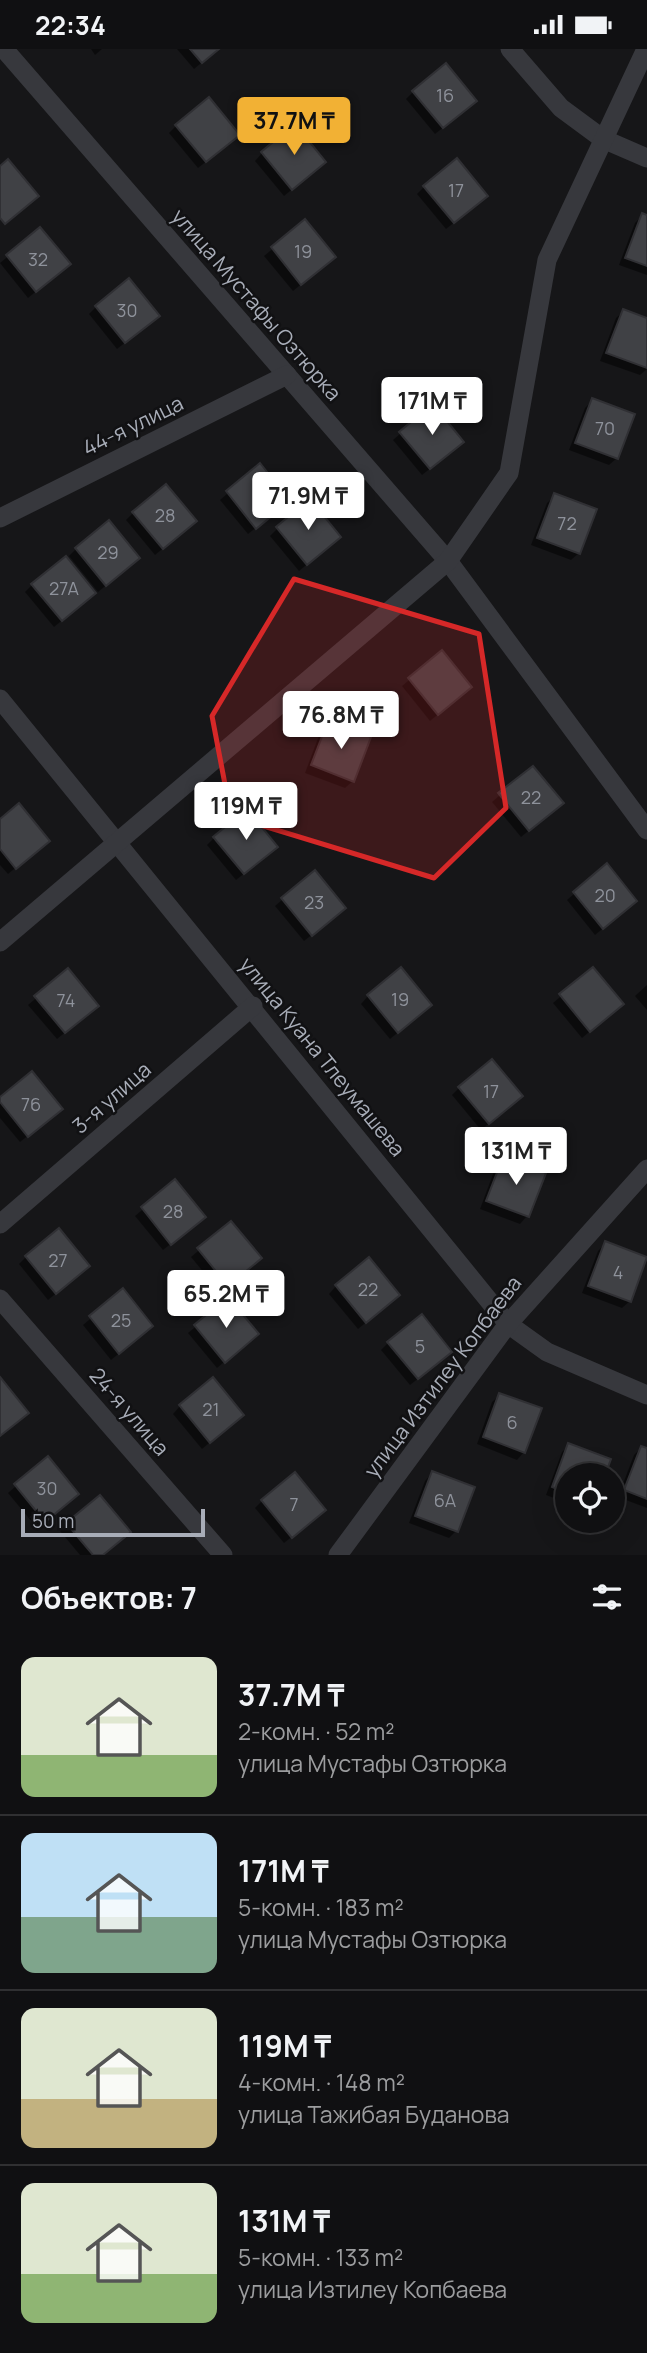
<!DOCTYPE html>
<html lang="ru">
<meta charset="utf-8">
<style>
:root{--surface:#101012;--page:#1e1e20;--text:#f1f3f6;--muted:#9c9d9f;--line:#303032;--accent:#f2b134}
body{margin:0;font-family:Manrope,sans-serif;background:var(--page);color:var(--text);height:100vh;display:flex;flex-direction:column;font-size:26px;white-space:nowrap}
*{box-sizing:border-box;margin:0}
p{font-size:23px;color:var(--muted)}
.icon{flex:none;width:38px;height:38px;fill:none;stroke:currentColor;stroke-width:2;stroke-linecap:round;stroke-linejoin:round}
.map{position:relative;height:1506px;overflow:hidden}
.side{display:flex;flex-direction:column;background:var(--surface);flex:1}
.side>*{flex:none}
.fabs{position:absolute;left:555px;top:1414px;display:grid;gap:14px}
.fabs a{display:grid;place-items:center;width:70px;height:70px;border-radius:50%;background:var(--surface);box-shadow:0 7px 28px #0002,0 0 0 2px var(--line);font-size:35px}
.scale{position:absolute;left:21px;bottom:18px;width:184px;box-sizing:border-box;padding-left:7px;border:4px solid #a8adb8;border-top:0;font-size:19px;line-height:24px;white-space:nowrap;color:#a8adb8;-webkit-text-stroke:5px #111113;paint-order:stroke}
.price{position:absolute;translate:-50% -60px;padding:0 16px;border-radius:7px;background:#fff;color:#222;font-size:23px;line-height:46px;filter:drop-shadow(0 2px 4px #0008)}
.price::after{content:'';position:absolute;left:50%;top:42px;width:21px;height:16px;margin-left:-10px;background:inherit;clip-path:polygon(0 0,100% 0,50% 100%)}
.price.selected{background:var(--accent);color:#111}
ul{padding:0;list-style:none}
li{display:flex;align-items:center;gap:21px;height:175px;padding:0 21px}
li+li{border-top:2px solid var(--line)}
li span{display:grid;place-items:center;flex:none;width:196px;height:140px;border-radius:14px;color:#555}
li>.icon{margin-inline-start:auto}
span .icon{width:84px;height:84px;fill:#fffc;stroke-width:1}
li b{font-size:30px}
h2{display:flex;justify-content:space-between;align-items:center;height:84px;padding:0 21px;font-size:30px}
.status{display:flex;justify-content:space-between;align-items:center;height:49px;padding:0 35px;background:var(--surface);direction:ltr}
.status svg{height:19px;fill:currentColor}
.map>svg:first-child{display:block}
.shadow{fill:#0007}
.building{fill:#404145;stroke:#303034;stroke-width:2}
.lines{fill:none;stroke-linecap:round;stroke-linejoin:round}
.minor{stroke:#37383d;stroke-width:19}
.marked{fill:#d62828;fill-opacity:0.2;stroke:#d62828;stroke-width:5;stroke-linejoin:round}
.labels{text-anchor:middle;stroke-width:5;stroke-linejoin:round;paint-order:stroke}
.number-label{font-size:18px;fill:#8e929b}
.street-label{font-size:21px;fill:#a8adb8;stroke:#111113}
</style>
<div class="status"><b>22:34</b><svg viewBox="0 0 49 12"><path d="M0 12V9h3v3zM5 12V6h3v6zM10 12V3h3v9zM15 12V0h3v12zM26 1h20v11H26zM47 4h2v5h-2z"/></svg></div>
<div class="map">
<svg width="647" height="1506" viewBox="0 0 647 1506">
<rect width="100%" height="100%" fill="#161618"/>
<g class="shadow">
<path d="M 91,0 L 102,0 L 95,6 Z"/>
<path d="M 177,0 L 218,0 L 194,20 Z"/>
<path d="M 413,43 L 468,59 L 435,85 L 406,50 Z"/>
<path d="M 176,77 L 231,93 L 198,119 L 169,84 Z"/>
<path d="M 262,104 L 317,120 L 284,147 L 255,112 Z"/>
<path d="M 424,138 L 479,154 L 446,180 L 417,145 Z"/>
<path d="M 643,166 L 647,168 L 647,226 L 619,216 L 635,174 Z"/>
<path d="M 305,173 L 326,215 L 293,242 L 264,207 Z"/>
<path d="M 40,181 L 61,222 L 28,249 L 0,214 Z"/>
<path d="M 96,258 L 150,274 L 117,300 L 89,265 Z"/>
<path d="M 624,262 L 647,271 L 647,320 L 640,326 L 600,312 L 616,269 Z"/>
<path d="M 593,351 L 617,409 L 609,416 L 569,401 L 585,359 Z"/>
<path d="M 401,384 L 455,400 L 422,426 L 393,391 Z"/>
<path d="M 259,417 L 281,459 L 248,485 L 220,451 Z"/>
<path d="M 555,447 L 579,504 L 571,511 L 531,496 L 547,454 Z"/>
<path d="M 133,464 L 188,479 L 155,506 L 126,471 Z"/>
<path d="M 278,479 L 332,495 L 299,522 L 270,487 Z"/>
<path d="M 76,500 L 131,516 L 98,543 L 69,507 Z"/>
<path d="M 32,536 L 87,551 L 54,578 L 25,543 Z"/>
<path d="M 442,603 L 463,645 L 430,672 L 402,637 Z"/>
<path d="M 329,674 L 353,732 L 345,739 L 305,724 L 321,681 Z"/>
<path d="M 500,746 L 554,761 L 521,788 L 492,753 Z"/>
<path d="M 0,772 L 40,799 L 8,825 L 0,816 Z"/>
<path d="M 214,789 L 269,805 L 236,831 L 207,796 Z"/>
<path d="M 606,817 L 628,859 L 595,886 L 567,851 Z"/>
<path d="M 283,850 L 337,866 L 304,892 L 275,857 Z"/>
<path d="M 593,920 L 614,962 L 582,989 L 553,954 Z"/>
<path d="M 68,922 L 89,964 L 57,990 L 28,956 Z"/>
<path d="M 647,936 L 647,961 L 635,947 Z"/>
<path d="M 368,947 L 423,963 L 390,990 L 361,955 Z"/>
<path d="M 459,1039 L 514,1054 L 481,1081 L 452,1046 Z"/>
<path d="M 0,1050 L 53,1067 L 20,1093 L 0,1069 Z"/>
<path d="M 503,1110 L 543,1125 L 527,1167 L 520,1175 L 480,1160 L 496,1117 Z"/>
<path d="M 175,1133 L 196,1175 L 163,1201 L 135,1167 Z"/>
<path d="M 231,1174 L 252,1216 L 220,1243 L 191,1208 Z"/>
<path d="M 606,1194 L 630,1252 L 622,1259 L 582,1244 L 598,1202 Z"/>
<path d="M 26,1208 L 81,1224 L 48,1251 L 19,1215 Z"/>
<path d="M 336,1237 L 391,1253 L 358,1280 L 329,1245 Z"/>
<path d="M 123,1242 L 144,1284 L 111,1311 L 83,1276 Z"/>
<path d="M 228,1251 L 249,1292 L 217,1319 L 188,1284 Z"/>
<path d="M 388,1294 L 443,1310 L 410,1336 L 381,1301 Z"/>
<path d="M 500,1346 L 524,1403 L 517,1411 L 477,1395 L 492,1353 Z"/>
<path d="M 180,1357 L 234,1373 L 202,1400 L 173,1365 Z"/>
<path d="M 569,1396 L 609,1411 L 603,1426 L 567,1426 L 567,1454 L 546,1446 L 562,1403 Z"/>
<path d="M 641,1399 L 647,1401 L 647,1459 L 618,1448 L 634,1406 Z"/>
<path d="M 432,1424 L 456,1482 L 449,1489 L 409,1474 L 425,1432 Z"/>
<path d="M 16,1437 L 70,1452 L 37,1479 L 8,1444 Z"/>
<path d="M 262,1452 L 317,1468 L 284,1494 L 255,1459 Z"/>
<path d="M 67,1475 L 122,1490 L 102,1506 L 80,1506 L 60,1482 Z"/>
</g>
<g class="building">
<path d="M 190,0 L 219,0 L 202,14 Z"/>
<path d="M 446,14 L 477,52 L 443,79 L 412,42 Z"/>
<path d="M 209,48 L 240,86 L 206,113 L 175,76 Z"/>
<path d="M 295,75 L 326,113 L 292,141 L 261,103 Z"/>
<path d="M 457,109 L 488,147 L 454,174 L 423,137 Z"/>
<path d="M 8,110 L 39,147 L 5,175 L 0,169 L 0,117 Z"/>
<path d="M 642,164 L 647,166 L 647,217 L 625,209 Z"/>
<path d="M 305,170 L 336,208 L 301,236 L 271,198 Z"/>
<path d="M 40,178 L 71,215 L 36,243 L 6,206 Z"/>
<path d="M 129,229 L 160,267 L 125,294 L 95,257 Z"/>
<path d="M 623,260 L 647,269 L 647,319 L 606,304 Z"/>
<path d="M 592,349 L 635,365 L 618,410 L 575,394 Z"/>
<path d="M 433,355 L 464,393 L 430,420 L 399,383 Z"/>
<path d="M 260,414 L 290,452 L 256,480 L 226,442 Z"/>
<path d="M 166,435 L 197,472 L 163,500 L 132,463 Z"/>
<path d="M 554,444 L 597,460 L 580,505 L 537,489 Z"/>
<path d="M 310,450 L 341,488 L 307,516 L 276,478 Z"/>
<path d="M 109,471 L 140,509 L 106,537 L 75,499 Z"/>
<path d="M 66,507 L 96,544 L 62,572 L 31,535 Z"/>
<path d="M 442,601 L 472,638 L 438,666 L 408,629 Z"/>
<path d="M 328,672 L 371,688 L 354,733 L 311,716 Z"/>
<path d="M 533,717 L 564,754 L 529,782 L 498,744 Z"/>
<path d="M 19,754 L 50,792 L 16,820 L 0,800 L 0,770 Z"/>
<path d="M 247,760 L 278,798 L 244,825 L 213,788 Z"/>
<path d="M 607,814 L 637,852 L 603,880 L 573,843 Z"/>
<path d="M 315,821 L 346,859 L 312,887 L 281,849 Z"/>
<path d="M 401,918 L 432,956 L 398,984 L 367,946 Z"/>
<path d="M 593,918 L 624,955 L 590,983 L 559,945 Z"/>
<path d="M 68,919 L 99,957 L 65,984 L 34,947 Z"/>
<path d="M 492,1010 L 523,1047 L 489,1075 L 458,1038 Z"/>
<path d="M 32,1022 L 63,1060 L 28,1088 L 0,1053 L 0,1048 Z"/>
<path d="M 503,1108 L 546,1124 L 529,1168 L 486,1152 Z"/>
<path d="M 175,1130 L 206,1168 L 171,1196 L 141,1158 Z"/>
<path d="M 231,1172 L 262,1209 L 228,1237 L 197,1199 Z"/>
<path d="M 59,1179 L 90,1217 L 56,1245 L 25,1207 Z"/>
<path d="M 605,1192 L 647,1208 L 631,1253 L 588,1237 Z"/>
<path d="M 369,1208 L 400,1246 L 366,1274 L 335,1236 Z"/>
<path d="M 123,1239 L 153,1277 L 119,1305 L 89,1267 Z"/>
<path d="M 228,1248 L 259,1285 L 225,1314 L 194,1276 Z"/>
<path d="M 422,1265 L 452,1303 L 418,1330 L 387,1293 Z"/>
<path d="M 0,1328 L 29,1364 L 0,1387 Z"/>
<path d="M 213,1328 L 244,1366 L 210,1394 L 179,1356 Z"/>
<path d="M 499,1344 L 542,1359 L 525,1404 L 483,1388 Z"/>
<path d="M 568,1394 L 611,1410 L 605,1426 L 567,1426 L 567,1444 L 552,1438 Z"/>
<path d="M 641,1397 L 647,1399 L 647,1450 L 624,1441 Z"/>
<path d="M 48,1407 L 79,1445 L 45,1473 L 14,1435 Z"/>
<path d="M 432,1422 L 475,1438 L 458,1483 L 415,1467 Z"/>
<path d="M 295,1423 L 326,1461 L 292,1489 L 261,1451 Z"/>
<path d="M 100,1446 L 131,1483 L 103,1506 L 93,1506 L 66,1474 Z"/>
</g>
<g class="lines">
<g class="minor">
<path d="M 4,0 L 448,512 L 647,781"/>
<path d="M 510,0 L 561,59 L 603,90 L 647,109"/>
<path d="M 0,469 L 287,326"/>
<path d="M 0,650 L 508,1275 L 547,1303 L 647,1346"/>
<path d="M 0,893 L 448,512 L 509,424 L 547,211 L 646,0"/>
<path d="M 0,1175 L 253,957"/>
<path d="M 0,1250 L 223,1506"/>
<path d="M 338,1506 L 508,1275 L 647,1120"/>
</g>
</g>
<path class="marked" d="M 294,530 L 479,585 L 506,759 L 434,829 L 231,767 L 212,667 Z"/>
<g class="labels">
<g class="number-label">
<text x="445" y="53">16</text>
<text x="456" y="148">17</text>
<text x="303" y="209">19</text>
<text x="38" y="217">32</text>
<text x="127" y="268">30</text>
<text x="605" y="386">70</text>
<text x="165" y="473">28</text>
<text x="567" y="481">72</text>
<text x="108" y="510">29</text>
<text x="64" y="546">27А</text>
<text x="531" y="755">22</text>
<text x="605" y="853">20</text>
<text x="314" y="860">23</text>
<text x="400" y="957">19</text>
<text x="66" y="958">74</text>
<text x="491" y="1049">17</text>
<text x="31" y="1062">76</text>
<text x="173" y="1169">28</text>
<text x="58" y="1218">27</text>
<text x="618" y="1230">4</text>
<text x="368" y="1247">22</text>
<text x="121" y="1278">25</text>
<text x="420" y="1304">5</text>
<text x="211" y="1367">21</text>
<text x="512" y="1380">6</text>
<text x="47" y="1446">30</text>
<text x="445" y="1458">6А</text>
<text x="294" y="1462">7</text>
</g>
<g class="street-label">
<text transform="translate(256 256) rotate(49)" y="7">улица Мустафы Озтюрка</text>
<text transform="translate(133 377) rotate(-26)" y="7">44-я улица</text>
<text transform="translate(322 1008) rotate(51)" y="7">улица Куана Тлеумашева</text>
<text transform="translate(112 1049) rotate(-41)" y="7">3-я улица</text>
<text transform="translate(443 1328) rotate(-53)" y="7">улица Изтилеу Копбаева</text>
<text transform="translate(129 1363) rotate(49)" y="7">24-я улица</text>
</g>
</g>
</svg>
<div class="fabs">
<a><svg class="icon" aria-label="locate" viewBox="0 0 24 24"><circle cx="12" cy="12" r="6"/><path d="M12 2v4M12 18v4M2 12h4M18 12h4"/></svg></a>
</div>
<div class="scale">50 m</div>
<b class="price selected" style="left:294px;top:108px">37.7M ₸</b>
<b class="price" style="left:432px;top:388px">171M ₸</b>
<b class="price" style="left:308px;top:483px">71.9M ₸</b>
<b class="price" style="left:341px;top:702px">76.8M ₸</b>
<b class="price" style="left:246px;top:793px">119M ₸</b>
<b class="price" style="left:516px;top:1138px">131M ₸</b>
<b class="price" style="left:226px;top:1281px">65.2M ₸</b>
</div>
<section class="side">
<h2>Объектов: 7<svg class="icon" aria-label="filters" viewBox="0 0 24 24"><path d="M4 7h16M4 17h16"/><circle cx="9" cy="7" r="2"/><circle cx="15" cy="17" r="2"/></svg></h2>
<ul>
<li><span style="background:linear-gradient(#dfe7d0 70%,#8fb573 0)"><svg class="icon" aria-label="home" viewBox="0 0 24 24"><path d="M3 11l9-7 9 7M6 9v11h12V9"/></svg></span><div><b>37.7M ₸</b><p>2-комн. · 52 m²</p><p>улица Мустафы Озтюрка</p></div></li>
<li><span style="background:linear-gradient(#bfe0f5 60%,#7fa58c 0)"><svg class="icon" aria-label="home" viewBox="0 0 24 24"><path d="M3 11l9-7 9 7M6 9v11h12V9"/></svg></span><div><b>171M ₸</b><p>5-комн. · 183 m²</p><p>улица Мустафы Озтюрка</p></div></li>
<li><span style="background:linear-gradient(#dfe7d0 65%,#c2b280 0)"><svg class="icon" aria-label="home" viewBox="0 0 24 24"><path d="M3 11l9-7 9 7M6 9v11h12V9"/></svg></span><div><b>119M ₸</b><p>4-комн. · 148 m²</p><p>улица Тажибая Буданова</p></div></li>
<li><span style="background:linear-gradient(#dfe7d0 65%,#8fb573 0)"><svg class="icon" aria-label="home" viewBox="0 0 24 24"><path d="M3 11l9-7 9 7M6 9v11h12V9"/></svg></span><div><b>131M ₸</b><p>5-комн. · 133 m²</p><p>улица Изтилеу Копбаева</p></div></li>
</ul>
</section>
